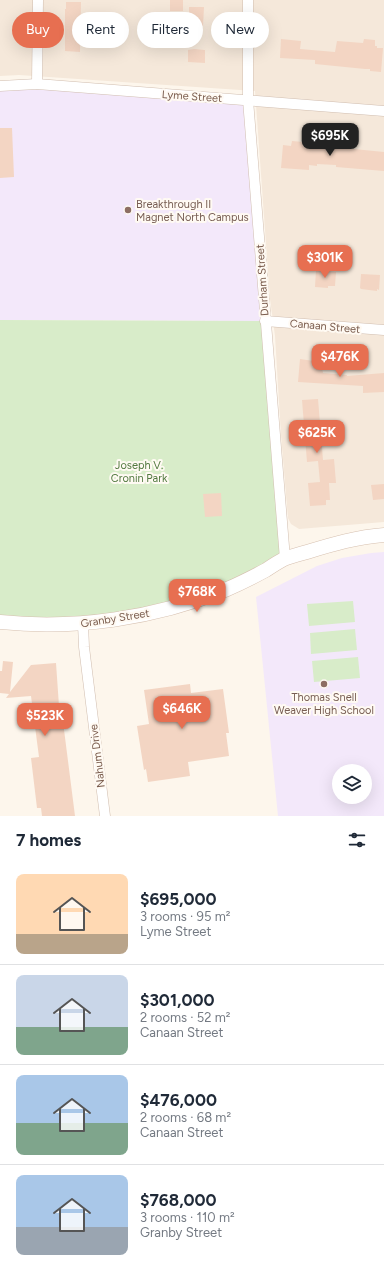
<!DOCTYPE html>
<meta charset="utf-8">
<style>
:root{--surface:#fff;--page:#f6f6f7;--text:#1f2937;--muted:#747a83;--line:#e0e1e3;--accent:#e76f51}
body{margin:0;font-family:Figtree,sans-serif;background:var(--page);color:var(--text);height:100vh;display:flex;flex-direction:column;font-size:15px;white-space:nowrap}
*{box-sizing:border-box;margin:0}
p{font-size:13px;color:var(--muted)}
.icon{flex:none;width:22px;height:22px;fill:none;stroke:currentColor;stroke-width:2;stroke-linecap:round;stroke-linejoin:round}
.map{position:relative;height:816px;overflow:hidden}
.side{display:flex;flex-direction:column;background:var(--surface);flex:1}
.side>*{flex:none}
.hud{position:absolute;left:12px;top:12px;width:360px;height:36px;display:flex;gap:8px}
.controls{position:absolute;left:332px;top:764px;display:grid;gap:8px}
.controls a{display:grid;place-items:center;width:40px;height:40px;border-radius:50%;background:var(--surface);box-shadow:0 4px 16px #0002;font-size:20px}
.price{position:absolute;translate:-50% -34px;padding:0 9px;border-radius:8px;background:var(--accent);color:#fff;font-size:13px;line-height:26px;filter:drop-shadow(0 1px 2px #0008)}
.price::after{content:'';position:absolute;left:50%;top:24px;width:12px;height:9px;margin-left:-6px;background:inherit;clip-path:polygon(0 0,100% 0,50% 100%)}
.price.on{background:#222;color:#fff}
ul{padding:0;list-style:none}
li{display:flex;align-items:center;gap:12px;height:100px;padding:0 16px}
li+li{border-top:1px solid var(--line)}
li span{display:grid;place-items:center;flex:none;width:112px;height:80px;border-radius:8px;color:#555}
li>.icon{margin-inline-start:auto}
span .icon{width:48px;height:48px;fill:#fffc;stroke-width:1}
li b{font-size:17px}
h2{display:flex;justify-content:space-between;align-items:center;height:48px;padding:0 16px;font-size:17px}
.chip{padding:0 14px;border-radius:18px;background:var(--surface);box-shadow:0 4px 16px #0002;font-size:14px;line-height:36px}
.chip.on{background:var(--accent);color:#fff}
.map>svg:first-child{display:block}
.residential{fill:#f5e8da}
.education{fill:#f3e8fa;fill-rule:evenodd}
.green{fill:#d8ecc9}
.building{fill:#f3d5c3}
.lines{fill:none;stroke-linecap:round;stroke-linejoin:round}
.minor-casing{stroke:#d1beb0;stroke-width:11}
.secondary-casing{stroke:#d6c0b0;stroke-width:15}
.minor{stroke:#fff;stroke-width:10}
.secondary{stroke:#fff;stroke-width:14}
.education-dot{fill:#8d6e63;stroke:#fffaf3;stroke-width:1.5}
.labels{text-anchor:middle;stroke-width:4;stroke-linejoin:round;paint-order:stroke}
.street-label{font-size:11px;fill:#7a5c4d;stroke:#fffaf3}
.education-label{font-size:11px;fill:#785e54;stroke:#fffaf3;text-anchor:start}
.park-label{font-size:11px;fill:#537a41;stroke:#fffaf3}
</style>
<div class="map">
<svg width="384" height="816" viewBox="0 0 384 816">
<rect width="100%" height="100%" fill="#fdf6ec"/>
<path class="residential" d="M 0,0 L 384,0 L 384,522 L 299,529 L 291,524 L 288,518 L 281,435 L 275,336 L 270,299 L 255,91 L 19,75 L 0,76 Z"/>
<g class="education">
<path d="M 0,86 L 248,100 L 265,321 L 0,320 Z"/>
<path d="M 384,552 L 384,816 L 278,816 L 256,597 L 317,566 L 342,558 L 371,553 ZM 339,771 L 365,771 L 365,797 L 339,797 Z"/>
</g>
<g class="green">
<path d="M 0,320 L 265,321 L 285,559 L 259,574 L 136,616 L 0,622 Z"/>
<path d="M 353,601 L 355,622 L 309,626 L 307,604 Z"/>
<path d="M 355,629 L 357,650 L 311,654 L 310,633 Z"/>
<path d="M 358,657 L 360,678 L 314,682 L 312,661 Z"/>
</g>
<g class="building">
<rect x="170" y="0" width="13" height="11"/>
<path d="M 66,2 L 81,2 L 80,52 L 65,51 L 65,9 L 66,9 Z"/>
<path d="M 189,7 L 204,7 L 203,26 L 189,26 Z"/>
<path d="M 281,39 L 301,41 L 300,49 L 335,52 L 337,41 L 363,43 L 364,39 L 375,40 L 375,46 L 377,46 L 377,48 L 383,48 L 381,72 L 370,71 L 370,69 L 365,69 L 315,64 L 315,60 L 280,58 Z"/>
<path d="M 194,49 L 205,50 L 205,63 L 188,62 L 188,50 Z"/>
<path d="M 0,128 L 12,128 L 14,177 L 0,178 Z"/>
<path d="M 292,141 L 314,143 L 314,145 L 384,152 L 384,171 L 336,167 L 336,165 L 317,164 L 317,166 L 309,165 L 309,170 L 281,168 L 283,145 L 291,146 Z"/>
<path d="M 316,270 L 336,272 L 335,286 L 328,286 L 328,288 L 315,287 Z"/>
<path d="M 361,274 L 380,275 L 379,290 L 377,289 L 377,291 L 361,289 L 360,288 Z"/>
<path d="M 300,359 L 314,361 L 313,367 L 322,368 L 323,373 L 347,375 L 347,376 L 384,373 L 384,392 L 363,393 L 363,386 L 298,382 Z"/>
<path d="M 318,399 L 323,460 L 334,459 L 336,483 L 329,483 L 330,500 L 326,500 L 326,505 L 310,506 L 308,483 L 320,482 L 318,461 L 307,462 L 302,400 Z"/>
<path d="M 384,484 L 384,499 L 373,500 L 371,485 Z"/>
<path d="M 221,493 L 222,516 L 205,517 L 203,494 Z"/>
<path d="M 3,661 L 13,662 L 10,692 L 31,665 L 56,663 L 59,706 L 61,706 L 75,816 L 42,816 L 41,808 L 37,808 L 31,758 L 39,757 L 31,696 L 6,698 L 9,694 L 0,693 L 0,671 L 2,671 Z"/>
<path d="M 190,684 L 191,693 L 223,689 L 229,733 L 226,733 L 229,756 L 188,762 L 190,776 L 148,782 L 146,769 L 144,770 L 137,726 L 149,724 L 144,690 Z"/>
</g>
<g class="lines">
<g class="minor-casing">
<g id="minor">
<path d="M 248,0 L 248,100 L 285,559"/>
<path d="M 37,84 L 38,0"/>
<path d="M 0,86 L 37,84 L 384,111"/>
<path d="M 265,321 L 384,330"/>
<path d="M 83,624 L 84,647 L 105,816"/>
</g>
</g>
<g class="secondary-casing">
<path id="secondary" d="M 0,622 C 76,630 155,618 225,590 C 239,584 253,577 266,570 C 272,566 278,562 284,559 C 292,556 300,554 307,552 C 333,544 357,537 384,535"/>
</g>
<use href="#minor" class="minor"/>
<use href="#secondary" class="secondary"/>
</g>
<g class="education-dot">
<circle cx="128" cy="210" r="4"/>
<circle cx="324" cy="684" r="4"/>
</g>
<g class="labels">
<g class="street-label">
<text transform="translate(192 96) rotate(4)" y="4">Lyme Street</text>
<text transform="translate(262 280) rotate(-94)" y="4">Durham Street</text>
<text transform="translate(325 326) rotate(5)" y="4">Canaan Street</text>
<text transform="translate(115 618) rotate(-9)" y="4">Granby Street</text>
<text transform="translate(97 756) rotate(-97)" y="4">Nahum Drive</text>
</g>
<g class="education-label">
<text x="136" y="208">Breakthrough II<tspan x="136" dy="13">Magnet North Campus</tspan></text>
<text x="324" y="701" text-anchor="middle">Thomas Snell<tspan x="324" dy="13">Weaver High School</tspan></text>
</g>
<g class="park-label">
<text x="139" y="469">Joseph V.<tspan x="139" dy="13">Cronin Park</tspan></text>
</g>
</g>
</svg>
<div class="controls">
<a><svg class="icon" aria-label="layers" viewBox="0 0 24 24"><path d="M12 4l9 5-9 5-9-5zM3 14l9 5 9-5"/></svg></a>
</div>
<b class="price on" style="left:330px;top:157px">$695K</b>
<b class="price" style="left:325px;top:279px">$301K</b>
<b class="price" style="left:340px;top:378px">$476K</b>
<b class="price" style="left:317px;top:454px">$625K</b>
<b class="price" style="left:197px;top:613px">$768K</b>
<b class="price" style="left:182px;top:730px">$646K</b>
<b class="price" style="left:45px;top:737px">$523K</b>
<div class="hud">
<a class="chip on">Buy</a>
<a class="chip">Rent</a>
<a class="chip">Filters</a>
<a class="chip">New</a>
</div>
</div>
<section class="side">
<h2>7 homes<svg class="icon" aria-label="filters" viewBox="0 0 24 24"><path d="M4 7h16M4 17h16"/><circle cx="9" cy="7" r="2"/><circle cx="15" cy="17" r="2"/></svg></h2>
<ul>
<li><span style="background:linear-gradient(#ffd9b3 75%,#b9a48a 0)"><svg class="icon" aria-label="home" viewBox="0 0 24 24"><path d="M3 11l9-7 9 7M6 9v11h12V9"/></svg></span><div><b>$695,000</b><p>3 rooms · 95 m²</p><p>Lyme Street</p></div></li>
<li><span style="background:linear-gradient(#c9d6e8 65%,#7fa58c 0)"><svg class="icon" aria-label="home" viewBox="0 0 24 24"><path d="M3 11l9-7 9 7M6 9v11h12V9"/></svg></span><div><b>$301,000</b><p>2 rooms · 52 m²</p><p>Canaan Street</p></div></li>
<li><span style="background:linear-gradient(#a9c7e8 60%,#7fa58c 0)"><svg class="icon" aria-label="home" viewBox="0 0 24 24"><path d="M3 11l9-7 9 7M6 9v11h12V9"/></svg></span><div><b>$476,000</b><p>2 rooms · 68 m²</p><p>Canaan Street</p></div></li>
<li><span style="background:linear-gradient(#a9c7e8 65%,#9aa5b1 0)"><svg class="icon" aria-label="home" viewBox="0 0 24 24"><path d="M3 11l9-7 9 7M6 9v11h12V9"/></svg></span><div><b>$768,000</b><p>3 rooms · 110 m²</p><p>Granby Street</p></div></li>
</ul>
</section>
